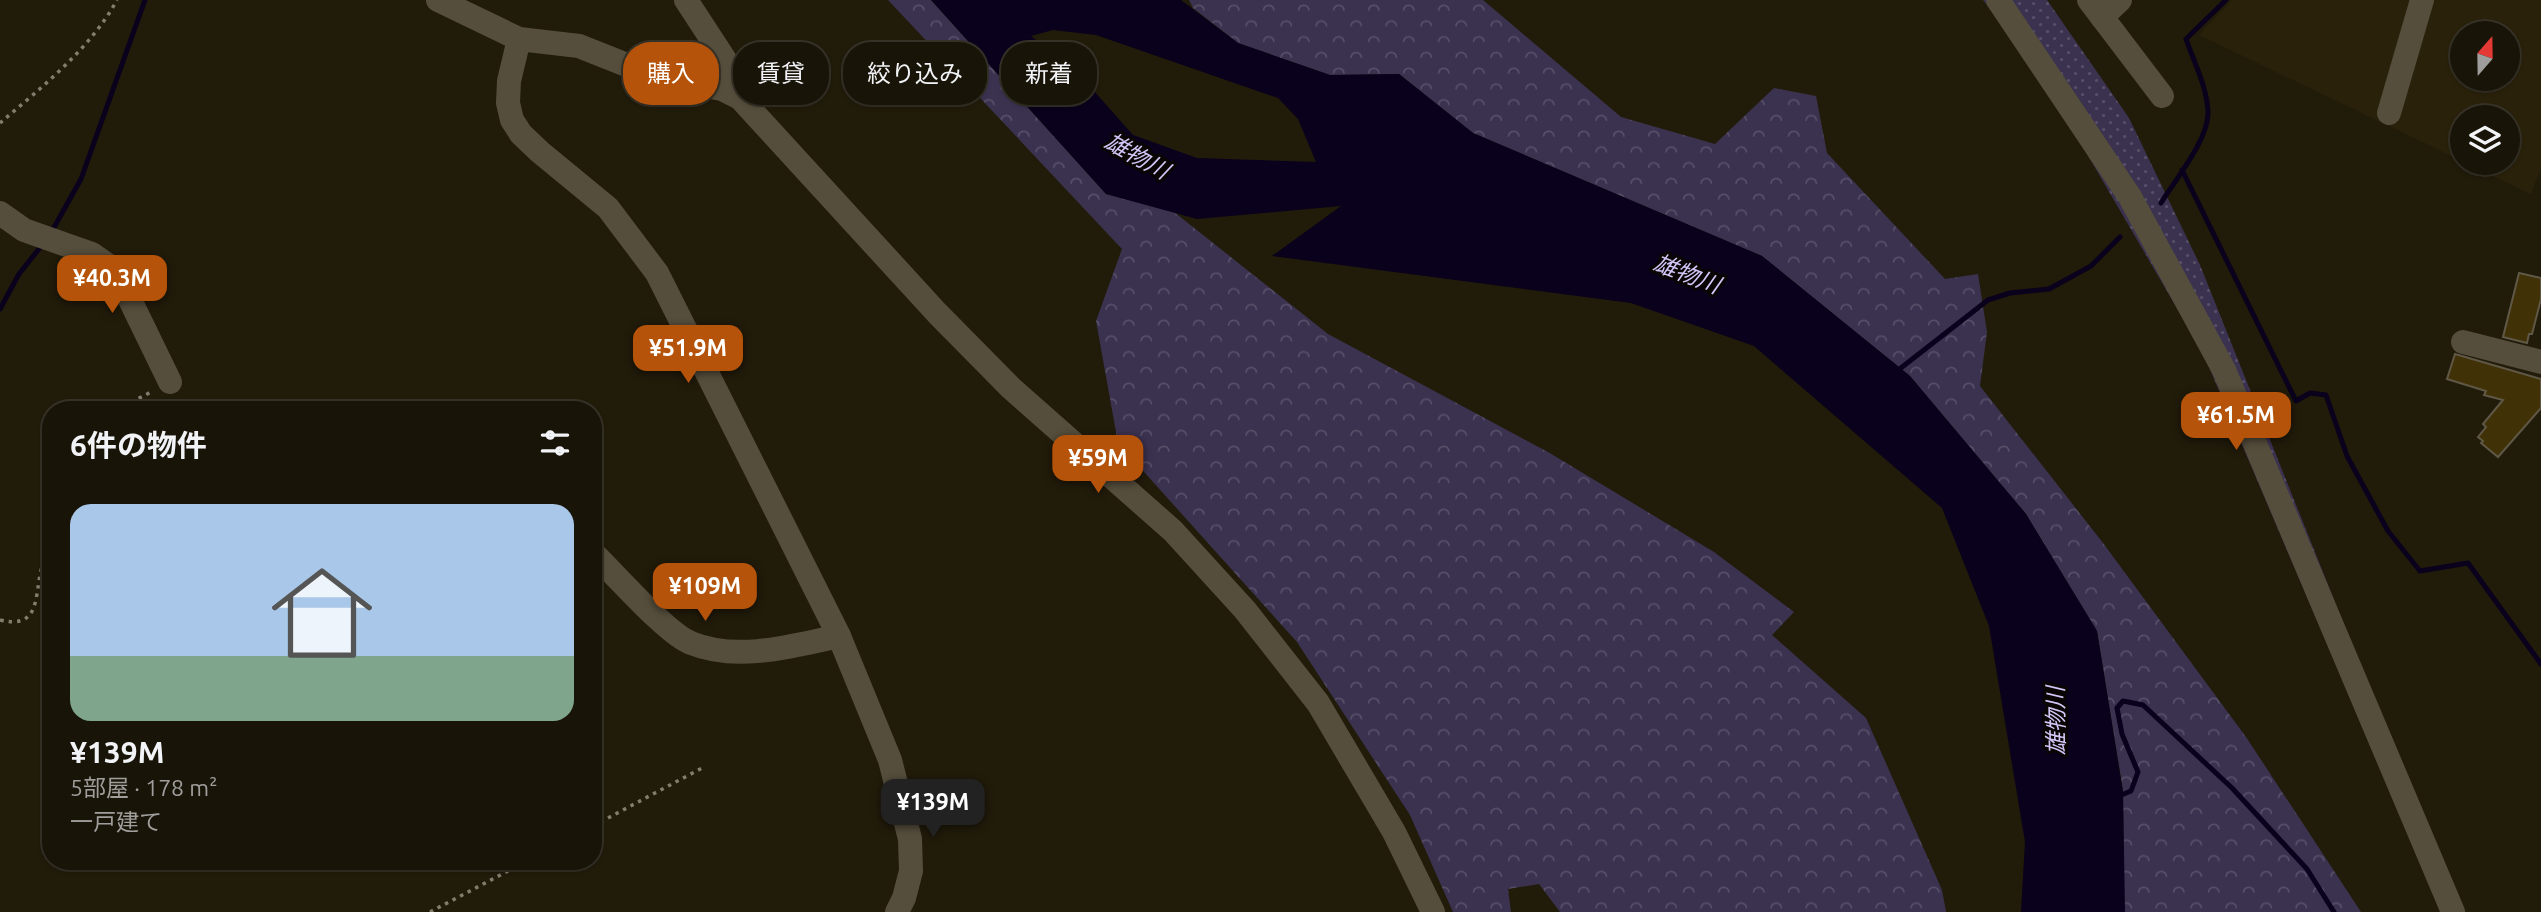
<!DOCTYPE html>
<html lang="ja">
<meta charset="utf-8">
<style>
:root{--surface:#191408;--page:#262116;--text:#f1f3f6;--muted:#9f9e9c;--line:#373329;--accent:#b45309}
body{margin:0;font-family:Ubuntu,"Noto Sans JP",sans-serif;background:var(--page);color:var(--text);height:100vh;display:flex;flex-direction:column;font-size:26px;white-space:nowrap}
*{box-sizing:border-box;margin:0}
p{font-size:23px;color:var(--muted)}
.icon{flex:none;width:38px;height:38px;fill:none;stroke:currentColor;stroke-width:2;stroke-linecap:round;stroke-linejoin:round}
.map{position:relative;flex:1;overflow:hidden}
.side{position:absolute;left:42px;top:401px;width:560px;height:469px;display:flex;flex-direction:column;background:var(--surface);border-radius:28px;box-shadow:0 2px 5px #0004,0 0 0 2px var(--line)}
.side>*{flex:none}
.top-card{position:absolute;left:623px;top:42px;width:665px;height:63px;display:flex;gap:14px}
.needle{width:46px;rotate:20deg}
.tools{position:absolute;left:2450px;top:21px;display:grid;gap:14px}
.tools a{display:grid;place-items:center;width:70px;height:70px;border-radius:50%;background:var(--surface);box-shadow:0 2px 5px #0004,0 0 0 2px var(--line);font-size:35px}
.price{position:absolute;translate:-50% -60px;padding:0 16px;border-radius:14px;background:var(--accent);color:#fff;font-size:23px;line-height:46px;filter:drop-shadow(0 2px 4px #0008)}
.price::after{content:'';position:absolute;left:50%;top:42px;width:21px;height:16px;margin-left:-10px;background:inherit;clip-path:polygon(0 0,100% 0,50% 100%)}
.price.on{background:#222;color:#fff}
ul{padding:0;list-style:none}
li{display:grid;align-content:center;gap:14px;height:371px;padding:0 28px}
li+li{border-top:2px solid var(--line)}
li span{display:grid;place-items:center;height:217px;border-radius:21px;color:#555}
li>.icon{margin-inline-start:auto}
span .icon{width:126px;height:126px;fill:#fffc;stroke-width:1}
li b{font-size:30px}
h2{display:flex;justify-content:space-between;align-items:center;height:84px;padding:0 28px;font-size:30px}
.tag{padding:0 24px;border-radius:28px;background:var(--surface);box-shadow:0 2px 5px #0004,0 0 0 2px var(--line);font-size:24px;line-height:63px}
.tag.on{background:var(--accent);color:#fff}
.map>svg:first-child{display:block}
.built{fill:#2a210a;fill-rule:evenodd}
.grass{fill:url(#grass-dots)}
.forest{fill:url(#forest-crowns)}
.water{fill:#0a011c;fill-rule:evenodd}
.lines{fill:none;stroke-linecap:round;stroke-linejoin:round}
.stream{stroke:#0a011c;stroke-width:5}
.building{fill:#403106;stroke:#605846;stroke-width:2}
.path{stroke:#827d6f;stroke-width:3.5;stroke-dasharray:3.5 5;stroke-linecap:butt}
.minor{stroke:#554e3c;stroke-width:24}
.labels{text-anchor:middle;stroke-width:6;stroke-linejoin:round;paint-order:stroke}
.water-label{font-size:23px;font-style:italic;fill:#d2c5f8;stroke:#080602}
</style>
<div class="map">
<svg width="2541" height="912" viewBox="0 0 2541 912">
<defs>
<pattern id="grass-dots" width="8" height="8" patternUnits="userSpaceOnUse" patternTransform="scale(1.75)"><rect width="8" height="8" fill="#3b3250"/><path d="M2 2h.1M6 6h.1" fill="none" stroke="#574f68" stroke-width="1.8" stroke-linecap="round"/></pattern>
<pattern id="forest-crowns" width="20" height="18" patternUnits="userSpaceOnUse" patternTransform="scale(1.75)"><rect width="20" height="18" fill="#3b3250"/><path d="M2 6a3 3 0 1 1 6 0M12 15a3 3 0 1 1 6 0" fill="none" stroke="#574f68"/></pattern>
</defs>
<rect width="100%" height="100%" fill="#211b0a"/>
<path class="built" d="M 2232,0 L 2541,0 L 2541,168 L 2531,194 L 2465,163 L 2508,163 L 2508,117 L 2462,117 L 2462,161 L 2199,35 ZM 2462,33 L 2508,33 L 2508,79 L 2462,79 Z"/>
<path class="grass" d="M 1983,0 L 2047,0 L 2129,118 L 2200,265 L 2391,742 L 2441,912 L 2203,353 L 2037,68 Z"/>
<g class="forest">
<path d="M 888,0 L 931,0 L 1106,194 L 1174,212 L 1328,334 L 1548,452 L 1714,552 L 1794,612 L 1772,635 L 1866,718 L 1942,890 L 1946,912 L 1560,912 L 1539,884 L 1508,889 L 1511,912 L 1453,912 L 1410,815 L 1297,642 L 1118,443 L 1096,321 L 1122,249 Z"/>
<path d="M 1189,0 L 1483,0 L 1621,117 L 1715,144 L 1774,88 L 1816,96 L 1827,153 L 1945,279 L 1978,274 L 1987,332 L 1980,386 L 2103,543 L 2246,737 L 2361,912 L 2124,912 L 2123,790 L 2097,631 L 2026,514 L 1910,376 L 1762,256 L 1473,133 L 1399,74 L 1330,75 L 1238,43 L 1193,8 Z"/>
</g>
<path class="water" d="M 931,0 L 1181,0 L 1238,43 L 1330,75 L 1399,74 L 1473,133 L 1762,256 L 1910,376 L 2026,514 L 2097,631 L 2123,792 L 2125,912 L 2021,912 L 2025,842 L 1989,626 L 1942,508 L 1754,346 L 1631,303 L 1272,256 L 1341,206 L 1197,219 L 1106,194 ZM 1053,30 L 1096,35 L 1278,98 L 1298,119 L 1316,162 L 1197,158 L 1133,135 L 1085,81 L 1031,36 Z"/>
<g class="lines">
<g class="stream">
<path d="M 2182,170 L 2296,401 L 2310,393 L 2326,395 L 2347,456 L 2388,531 L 2420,571 L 2468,563 L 2541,664"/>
<path d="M 2161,203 C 2175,180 2209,139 2208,112 C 2207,87 2194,62 2186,39 L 2226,0"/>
<path d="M 52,231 L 81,179 L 145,0"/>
<path d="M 0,309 L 19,274 L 42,245"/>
<path d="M 1897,371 L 1988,300 L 2010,293 L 2049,289 L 2091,266 L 2120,237"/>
<path d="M 2119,796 L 2131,791 L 2138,772 L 2122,734 L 2117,708 L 2123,701 L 2143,705 L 2232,788 L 2307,869 L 2334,912"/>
</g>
</g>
<g class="building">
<path d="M 2519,273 L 2541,278 L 2541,299 L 2532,334 L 2529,334 L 2527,343 L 2503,337 Z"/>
<path d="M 2455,354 L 2541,379 L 2541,408 L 2498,457 L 2481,443 L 2483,441 L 2478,437 L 2486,427 L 2483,424 L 2503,400 L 2484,395 L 2486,391 L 2447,379 Z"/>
</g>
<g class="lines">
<g class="path">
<path d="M 0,123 C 41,88 91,48 117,0"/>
<path d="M 116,410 L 151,392"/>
<path d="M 0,620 C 34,628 35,607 39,581 C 41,566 47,551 51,536"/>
<path d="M 593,826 L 702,768"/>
<path d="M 430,912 L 527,861"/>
</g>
<g class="minor">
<path d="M 438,0 L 519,39 L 579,46 L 662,79 L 722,89 L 740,98 L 937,313 L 1011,388 L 1173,531 L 1245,610 L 1318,703 L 1394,832 L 1433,912"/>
<path d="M 686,0 L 731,69 L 740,98"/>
<path d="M 1998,0 L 2130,197 L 2224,370 L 2453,912"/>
<path d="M 2089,0 L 2162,96"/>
<path d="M 2102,17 L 2120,0"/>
<path d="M 519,39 L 509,81 L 508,103 L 512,120 L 521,134 L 540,152 L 608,208 L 657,273 L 839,636 L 890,760 L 910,839 L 911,871 L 904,898 L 897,912"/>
<path d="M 2389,113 L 2422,0"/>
<path d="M 0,213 L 24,230 L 92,254 L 116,271 L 170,382"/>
<path d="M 2463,342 L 2541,362"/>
<path d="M 593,553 C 614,573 667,634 691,643 C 737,662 793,646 839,636"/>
</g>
</g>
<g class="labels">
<g class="water-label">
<text transform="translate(1137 156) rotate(29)" y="8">雄物川</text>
<text transform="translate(1687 274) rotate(21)" y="8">雄物川</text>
<text transform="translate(2056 721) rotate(-91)" y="8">雄物川</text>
</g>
</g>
</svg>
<div class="tools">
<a><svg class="needle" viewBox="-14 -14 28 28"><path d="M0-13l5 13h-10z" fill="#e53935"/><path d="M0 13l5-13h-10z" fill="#9f9e9c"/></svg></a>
<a><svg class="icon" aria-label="layers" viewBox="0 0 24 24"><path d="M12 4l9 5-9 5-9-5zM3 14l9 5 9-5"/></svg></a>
</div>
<b class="price" style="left:112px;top:315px">¥40.3M</b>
<b class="price" style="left:688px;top:385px">¥51.9M</b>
<b class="price" style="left:2236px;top:452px">¥61.5M</b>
<b class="price" style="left:1098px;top:495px">¥59M</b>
<b class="price" style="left:705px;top:623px">¥109M</b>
<b class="price on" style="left:933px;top:839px">¥139M</b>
<div class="top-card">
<a class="tag on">購入</a>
<a class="tag">賃貸</a>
<a class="tag">絞り込み</a>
<a class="tag">新着</a>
</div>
<section class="side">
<h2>6件の物件<svg class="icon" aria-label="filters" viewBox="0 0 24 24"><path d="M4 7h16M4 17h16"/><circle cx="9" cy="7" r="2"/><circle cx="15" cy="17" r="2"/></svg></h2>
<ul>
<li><span style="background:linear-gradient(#a9c7e8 70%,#7fa58c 0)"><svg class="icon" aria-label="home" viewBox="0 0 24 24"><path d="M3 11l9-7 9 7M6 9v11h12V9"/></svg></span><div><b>¥139M</b><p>5部屋 · 178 m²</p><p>一戸建て</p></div></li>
</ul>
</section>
</div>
